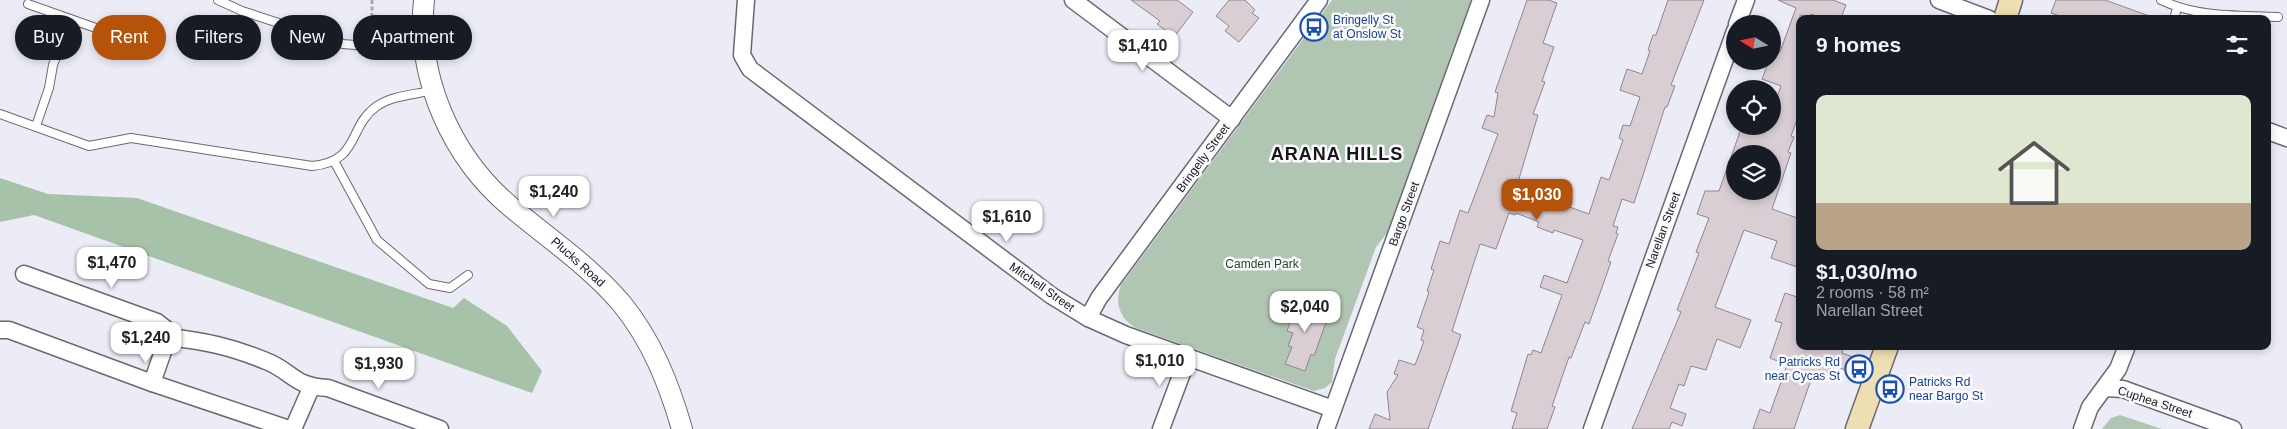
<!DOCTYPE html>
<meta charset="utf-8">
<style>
:root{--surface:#171b24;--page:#20242c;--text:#f1f3f6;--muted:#9ea1a6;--accent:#b45309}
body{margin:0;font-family:Arial,sans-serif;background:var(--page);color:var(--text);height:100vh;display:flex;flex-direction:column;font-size:19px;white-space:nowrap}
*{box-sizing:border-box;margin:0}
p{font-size:16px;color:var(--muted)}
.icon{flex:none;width:28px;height:28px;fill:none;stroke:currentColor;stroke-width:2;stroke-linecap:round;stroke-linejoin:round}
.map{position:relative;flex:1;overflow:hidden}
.side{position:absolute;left:1796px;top:15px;width:475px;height:335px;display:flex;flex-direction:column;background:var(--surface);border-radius:10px;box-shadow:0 2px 8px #0003}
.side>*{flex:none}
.hud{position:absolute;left:15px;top:15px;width:475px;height:45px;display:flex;gap:10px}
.needle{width:32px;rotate:280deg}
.controls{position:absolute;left:1726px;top:15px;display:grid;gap:10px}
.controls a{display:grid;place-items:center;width:55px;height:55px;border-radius:50%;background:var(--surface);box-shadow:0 2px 8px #0003;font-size:25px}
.price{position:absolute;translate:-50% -42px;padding:0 11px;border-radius:10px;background:#fff;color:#222;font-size:16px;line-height:32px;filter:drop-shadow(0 1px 2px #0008)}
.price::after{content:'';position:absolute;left:50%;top:30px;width:15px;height:11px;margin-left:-8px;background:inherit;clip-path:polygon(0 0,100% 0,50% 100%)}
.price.active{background:var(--accent);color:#fff}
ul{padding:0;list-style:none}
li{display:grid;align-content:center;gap:10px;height:265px;padding:0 20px}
li span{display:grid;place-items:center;height:155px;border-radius:10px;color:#555}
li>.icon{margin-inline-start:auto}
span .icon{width:90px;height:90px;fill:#fffc;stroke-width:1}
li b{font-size:21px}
h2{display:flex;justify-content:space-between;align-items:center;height:60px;padding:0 20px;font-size:21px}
.tag{padding:0 18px;border-radius:22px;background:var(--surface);box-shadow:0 2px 8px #0003;font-size:18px;line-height:45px}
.tag.active{background:var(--accent);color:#fff}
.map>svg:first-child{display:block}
.green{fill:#b0c5b2}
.forest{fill:#a6c3a9}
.building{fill:#d8ced4;stroke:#90868d;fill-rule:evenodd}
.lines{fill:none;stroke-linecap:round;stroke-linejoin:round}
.service-casing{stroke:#6a6973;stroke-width:10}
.minor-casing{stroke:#6a6973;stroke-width:19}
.tertiary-casing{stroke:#6a6973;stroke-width:22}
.secondary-casing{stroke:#6a6973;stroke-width:25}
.path{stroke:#a8a8b1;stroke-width:3;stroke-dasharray:4 2.5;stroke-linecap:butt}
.service{stroke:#fff;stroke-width:8}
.minor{stroke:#fff;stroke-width:16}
.tertiary{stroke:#fff;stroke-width:20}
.secondary{stroke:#eedfb2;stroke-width:22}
.labels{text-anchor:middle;stroke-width:5;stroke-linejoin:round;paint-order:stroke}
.transit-label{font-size:12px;fill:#164399;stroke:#fafafe;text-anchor:start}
.street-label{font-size:12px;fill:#18181b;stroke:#fafafe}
.park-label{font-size:12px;fill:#1e4a27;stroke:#fafafe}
.district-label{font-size:18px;font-weight:bold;letter-spacing:1px;fill:#18181b;stroke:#fafafe}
</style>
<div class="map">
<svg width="2287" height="429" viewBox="0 0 2287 429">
<rect width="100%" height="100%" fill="#ececf7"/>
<g class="green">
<path d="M 1332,0 L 1471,0 L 1387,233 L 1376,247 L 1335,359 L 1332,382 L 1325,388 L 1314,391 L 1136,328 C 1120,319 1114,303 1121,285 Z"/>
<path d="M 2120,415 L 2162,429 L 2102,429 L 2111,418 Z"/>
</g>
<path class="forest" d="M 0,178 L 48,194 L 137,198 L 453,308 L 464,298 L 507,326 L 542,371 L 532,393 L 34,215 L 0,222 Z"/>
<g class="building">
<path d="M 1131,0 L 1177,0 L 1193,12 L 1174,37 L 1157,24 L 1160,21 Z"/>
<path d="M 1229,0 L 1245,0 L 1255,10 L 1252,13 L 1259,18 L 1239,42 L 1225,31 L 1229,26 L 1216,16 Z"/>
<path d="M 1527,0 L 1548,0 L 1557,3 L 1543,43 L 1554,47 L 1542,81 L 1545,82 L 1533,114 L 1538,115 L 1516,189 L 1523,191 L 1519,201 L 1544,210 L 1547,199 L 1589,214 L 1601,177 L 1609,180 L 1623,140 L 1619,138 L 1623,125 L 1630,126 L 1640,97 L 1620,90 L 1627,69 L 1642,74 L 1650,51 L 1648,50 L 1653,35 L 1656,35 L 1668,0 L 1704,0 L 1671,85 L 1675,86 L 1667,107 L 1665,107 L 1634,203 L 1622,199 L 1613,226 L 1618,227 L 1616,233 L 1618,234 L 1608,261 L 1611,262 L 1589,324 L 1585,322 L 1571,358 L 1569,357 L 1552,406 L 1555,407 L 1547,429 L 1512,429 L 1517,413 L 1511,411 L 1528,354 L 1531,355 L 1533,350 L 1541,353 L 1562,295 L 1540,287 L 1544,275 L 1567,283 L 1583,240 L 1554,230 L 1553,233 L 1537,227 L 1539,222 L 1516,213 L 1515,215 L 1509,213 L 1496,249 L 1480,244 L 1452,331 L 1461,335 L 1428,429 L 1369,429 L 1375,414 L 1390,420 L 1387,392 L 1398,375 L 1394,374 L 1399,360 L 1415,365 L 1424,341 L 1421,340 L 1424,330 L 1417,327 L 1429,292 L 1427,291 L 1434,270 L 1431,269 L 1440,241 L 1449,244 L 1460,210 L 1468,213 L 1498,134 L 1482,128 L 1487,115 L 1494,117 L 1498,93 L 1495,92 Z"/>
<path d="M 1778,0 L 1833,0 L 1846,5 L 1841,18 L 1832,15 L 1830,19 L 1825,19 L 1811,14 L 1809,18 L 1800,15 L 1800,111 L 1791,136 L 1794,137 L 1788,152 L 1791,153 L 1772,209 L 1800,219 L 1800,268 L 1771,258 L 1777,241 L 1744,230 L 1715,307 L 1751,320 L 1740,348 L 1717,339 L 1706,370 L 1691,366 L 1684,386 L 1679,384 L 1670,408 L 1686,414 L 1682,426 L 1672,422 L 1669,429 L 1632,429 L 1681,312 L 1677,310 L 1699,253 L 1696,252 L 1709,218 L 1697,214 L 1705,191 L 1719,191 L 1742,126 L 1772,126 L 1772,111 L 1781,86 L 1762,79 L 1769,61 L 1772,61 L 1773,50 L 1780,52 L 1796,8 ZM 1735,154 L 1772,154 L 1772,191 L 1735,191 Z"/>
<path d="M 2056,0 L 2105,0 L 2152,17 L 2152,19 L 2069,19 L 2051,13 Z"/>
<path d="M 1785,293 L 1800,298 L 1800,346 L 1844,346 L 1842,353 L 1853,357 L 1848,371 L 1835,366 L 1834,368 L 1831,367 L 1828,376 L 1814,371 L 1794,429 L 1753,429 L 1760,409 L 1770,413 L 1787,365 L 1770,358 L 1782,323 L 1775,321 Z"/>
<path d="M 1298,299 L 1330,311 L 1314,356 L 1311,354 L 1305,371 L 1285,364 L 1292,347 L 1288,346 L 1293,333 L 1287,331 Z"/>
</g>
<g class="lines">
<g class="service-casing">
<g id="service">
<path d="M 218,0 L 242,11 L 343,44 L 405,49 L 424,48"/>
<path d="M 2161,0 C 2198,18 2238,15 2278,17"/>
<path d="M 28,4 L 110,33"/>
<path d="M 2174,19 L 2177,8"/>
<path d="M 0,114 L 89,146 L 131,138 L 312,166 C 361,161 347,127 377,106 C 393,95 415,95 433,90"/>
<path d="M 36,126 L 49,88 L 53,65 L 70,19"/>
<path d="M 334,161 L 377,240 L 429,284 L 450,288 L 468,275"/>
</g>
</g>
<g class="minor-casing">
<g id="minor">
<path d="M 746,0 L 742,55 L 750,69 L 1052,296 L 1088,318 L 1126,335 L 1333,409"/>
<path d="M 1073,0 L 1232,119"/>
<path d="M 1939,0 L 1989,19"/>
<path d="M 1737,24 L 1746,0"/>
<path d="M 2268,131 L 2287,138"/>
<path d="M 24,274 L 157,322 L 166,329 L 168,337 L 152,383"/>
<path d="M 1088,318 L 1099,298 L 1319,0"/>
<path d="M 0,330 L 9,330 L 152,383 L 289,429"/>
<path d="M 168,337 C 205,341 232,347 266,361 C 292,371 294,387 328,388 L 440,429"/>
<path d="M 2105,388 L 2123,389 L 2233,429"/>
<path d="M 293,429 L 311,388"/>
<path d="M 1161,429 L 1188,357"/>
<path d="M 1326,429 L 1481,0"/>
<path d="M 1592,429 L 1735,31"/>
<path d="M 2082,429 L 2090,407 L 2118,369 L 2127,346"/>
</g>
</g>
<g class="tertiary-casing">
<path id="tertiary" d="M 424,0 C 416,78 452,158 511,207 C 549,239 590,266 622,304 C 652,341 669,384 682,429"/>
</g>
<g class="secondary-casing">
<g id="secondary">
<path d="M 2005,19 L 2011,0"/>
<path d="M 1857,429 L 1887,346"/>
</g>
</g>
<path class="path" d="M 372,0 L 372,37"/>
<use href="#service" class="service"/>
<use href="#minor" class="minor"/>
<use href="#tertiary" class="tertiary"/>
<use href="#secondary" class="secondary"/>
</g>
<defs>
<g id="bus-ring" transform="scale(1.4375)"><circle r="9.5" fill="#fafafe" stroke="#1a4fb4" stroke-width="1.5"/><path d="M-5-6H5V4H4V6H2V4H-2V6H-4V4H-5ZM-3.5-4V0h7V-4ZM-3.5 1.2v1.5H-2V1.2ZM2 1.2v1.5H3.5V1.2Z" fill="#1a4fb4"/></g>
</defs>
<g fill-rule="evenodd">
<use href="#bus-ring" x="1314" y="27"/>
<use href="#bus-ring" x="1859" y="369"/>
<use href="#bus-ring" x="1890" y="389"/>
</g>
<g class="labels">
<g class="transit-label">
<text x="1333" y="24">Bringelly St<tspan x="1333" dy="14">at Onslow St</tspan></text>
<text x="1840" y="366" text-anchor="end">Patricks Rd<tspan x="1840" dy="14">near Cycas St</tspan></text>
<text x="1909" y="386">Patricks Rd<tspan x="1909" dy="14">near Bargo St</tspan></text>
</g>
<g class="street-label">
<text transform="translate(1203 158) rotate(-54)" y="4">Bringelly Street</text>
<text transform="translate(1404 214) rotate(-70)" y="4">Bargo Street</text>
<text transform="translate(1663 230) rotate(-70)" y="4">Narellan Street</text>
<text transform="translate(578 262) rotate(42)" y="4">Plucks Road</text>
<text transform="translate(1042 287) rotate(35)" y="4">Mitchell Street</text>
<text transform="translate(2155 402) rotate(18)" y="4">Cuphea Street</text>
</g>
<g class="park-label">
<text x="1262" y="268">Camden Park</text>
</g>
<g class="district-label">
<text x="1337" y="160">ARANA HILLS</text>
</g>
</g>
</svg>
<div class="controls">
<a><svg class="needle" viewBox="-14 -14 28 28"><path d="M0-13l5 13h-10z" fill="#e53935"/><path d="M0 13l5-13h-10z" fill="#9ea1a6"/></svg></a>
<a><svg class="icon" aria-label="locate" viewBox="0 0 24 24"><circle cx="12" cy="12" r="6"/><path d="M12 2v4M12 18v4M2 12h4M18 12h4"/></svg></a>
<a><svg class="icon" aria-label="layers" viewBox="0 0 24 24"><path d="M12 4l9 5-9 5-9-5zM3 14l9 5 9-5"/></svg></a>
</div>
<b class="price" style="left:1143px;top:72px">$1,410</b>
<b class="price" style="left:554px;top:218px">$1,240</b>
<b class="price active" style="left:1537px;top:221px">$1,030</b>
<b class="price" style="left:1007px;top:243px">$1,610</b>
<b class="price" style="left:112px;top:289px">$1,470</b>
<b class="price" style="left:1305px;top:333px">$2,040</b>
<b class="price" style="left:146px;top:364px">$1,240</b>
<b class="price" style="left:1160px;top:387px">$1,010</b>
<b class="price" style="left:379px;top:390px">$1,930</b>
<div class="hud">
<a class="tag">Buy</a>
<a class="tag active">Rent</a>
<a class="tag">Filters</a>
<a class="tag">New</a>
<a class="tag">Apartment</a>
</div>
<section class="side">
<h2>9 homes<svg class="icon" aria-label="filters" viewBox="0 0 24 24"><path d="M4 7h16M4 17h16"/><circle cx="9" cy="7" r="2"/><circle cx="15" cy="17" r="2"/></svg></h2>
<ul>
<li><span style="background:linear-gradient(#dfe7d0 70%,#b9a48a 0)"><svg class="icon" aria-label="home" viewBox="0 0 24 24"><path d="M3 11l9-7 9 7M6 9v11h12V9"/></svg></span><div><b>$1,030/mo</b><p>2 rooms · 58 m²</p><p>Narellan Street</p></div></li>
</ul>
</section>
</div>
